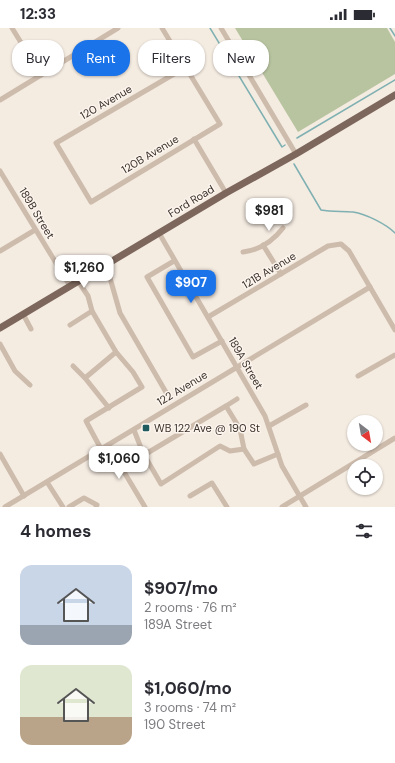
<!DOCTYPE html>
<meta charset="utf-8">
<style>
:root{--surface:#fff;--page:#f2f2f3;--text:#2b2b33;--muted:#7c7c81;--accent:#1a73e8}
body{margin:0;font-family:"DM Sans",sans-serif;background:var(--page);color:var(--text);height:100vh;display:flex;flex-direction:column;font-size:15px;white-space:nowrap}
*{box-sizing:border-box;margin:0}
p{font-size:13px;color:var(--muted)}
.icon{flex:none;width:22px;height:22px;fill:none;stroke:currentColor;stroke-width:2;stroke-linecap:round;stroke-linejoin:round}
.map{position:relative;height:479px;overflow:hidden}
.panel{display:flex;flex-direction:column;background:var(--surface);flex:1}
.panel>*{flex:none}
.hud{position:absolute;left:12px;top:12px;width:371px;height:36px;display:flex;gap:8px}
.needle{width:26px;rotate:149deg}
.fabs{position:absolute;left:347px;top:387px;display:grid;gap:8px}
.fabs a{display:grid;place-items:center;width:36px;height:36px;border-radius:50%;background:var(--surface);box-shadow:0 1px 3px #0004;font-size:20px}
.price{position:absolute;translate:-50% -34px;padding:0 9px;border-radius:8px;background:#fff;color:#222;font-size:13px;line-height:26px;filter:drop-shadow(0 1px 2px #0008)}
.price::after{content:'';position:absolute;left:50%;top:24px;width:12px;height:9px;margin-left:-6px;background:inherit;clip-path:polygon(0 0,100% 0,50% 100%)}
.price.current{background:var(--accent);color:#fff}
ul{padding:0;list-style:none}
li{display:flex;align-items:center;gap:12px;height:100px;padding:0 20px}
li span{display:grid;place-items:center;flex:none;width:112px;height:80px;border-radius:12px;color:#555}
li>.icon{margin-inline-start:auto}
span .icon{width:48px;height:48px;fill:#fffc;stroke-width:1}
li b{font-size:17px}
h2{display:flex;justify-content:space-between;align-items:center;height:48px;padding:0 20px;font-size:17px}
.pill{padding:0 14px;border-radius:16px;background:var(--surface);box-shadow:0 1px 3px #0004;font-size:14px;line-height:36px}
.pill.current{background:var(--accent);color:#fff}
.status{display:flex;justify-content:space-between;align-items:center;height:28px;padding:0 20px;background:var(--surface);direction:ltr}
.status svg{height:11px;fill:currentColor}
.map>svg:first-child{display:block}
.green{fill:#b8c4a0}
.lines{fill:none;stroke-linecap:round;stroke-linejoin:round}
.stream{stroke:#7fb0b2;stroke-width:1.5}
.minor{stroke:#cdbbac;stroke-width:5}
.major{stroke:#7d675c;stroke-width:7}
.poi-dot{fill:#1f5a5e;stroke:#fbf5ee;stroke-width:1.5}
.labels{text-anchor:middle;stroke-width:3;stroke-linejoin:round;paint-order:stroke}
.street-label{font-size:11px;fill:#3b302b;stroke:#fbf5ee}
.poi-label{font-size:11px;fill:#3b302b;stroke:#fbf5ee;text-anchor:start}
</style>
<div class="status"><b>12:33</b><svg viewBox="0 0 49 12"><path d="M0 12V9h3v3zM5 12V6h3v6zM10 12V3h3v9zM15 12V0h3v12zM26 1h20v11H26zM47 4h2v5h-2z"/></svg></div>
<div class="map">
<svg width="395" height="479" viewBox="0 0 395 479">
<rect width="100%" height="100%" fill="#f4ebe1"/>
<path class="green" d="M 235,0 L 387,0 L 395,14 L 395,46 L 298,104 Z"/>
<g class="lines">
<g class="stream">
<path d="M 210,0 L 282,119 L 285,117"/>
<path d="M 390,0 L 395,8"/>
<path d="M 297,110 L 395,52"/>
<path d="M 294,136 L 321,182 C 332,184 342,183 353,184 C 366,186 386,196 395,205"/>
</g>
<g class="minor">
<path d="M 12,0 L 41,47"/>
<path d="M 162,0 L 220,96 L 91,174 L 56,115 L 186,39"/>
<path d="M 221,0 L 296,126"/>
<path d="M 0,72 L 118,0"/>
<path d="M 194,111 L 226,165"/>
<path d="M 0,143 L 70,258"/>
<path d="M 159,205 L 265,388 L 282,438 L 306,479"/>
<path d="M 263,217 L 281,246"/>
<path d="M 0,223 L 35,202"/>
<path d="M 243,224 C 260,222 273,213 283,200"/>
<path d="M 174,233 L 147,249 L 193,329 L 222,313"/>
<path d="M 104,238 L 110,250 L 120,285 L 167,366"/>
<path d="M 78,253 L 88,268 L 92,283 L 116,324 L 133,344 L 142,359 L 86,393 L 101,421"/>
<path d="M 23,286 L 31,301"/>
<path d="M 208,289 L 328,218 L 341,216 L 349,223 L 395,302"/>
<path d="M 70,297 L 92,283"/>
<path d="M 0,316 L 15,343 L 30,357"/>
<path d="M 73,338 L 85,350 L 109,380"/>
<path d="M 358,348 L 395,327"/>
<path d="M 85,350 L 116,324"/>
<path d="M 226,378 L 237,371"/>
<path d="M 269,398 L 306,377"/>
<path d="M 134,402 L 143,425 L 161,456 L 220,418 L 230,423 L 244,421 L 254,436 L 278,426"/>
<path d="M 108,417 L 145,479"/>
<path d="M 0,426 L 24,468"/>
<path d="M 144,427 L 226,378 L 240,401 L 244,421"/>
<path d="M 47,454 L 63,479"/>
<path d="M 190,468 L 212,455 L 227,479"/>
<path d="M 5,479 L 370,259"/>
<path d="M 69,479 L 84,470 L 97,477 L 96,479"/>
<path d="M 282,479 L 395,410"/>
</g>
<path class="major" d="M 0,300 L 226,165 L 296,126 L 395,67"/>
</g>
<rect class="poi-dot" x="142" y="396" width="8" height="8" rx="2"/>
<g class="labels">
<g class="street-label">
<text transform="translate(106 74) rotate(-30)" y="4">120 Avenue</text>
<text transform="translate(150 126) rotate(-31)" y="4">120B Avenue</text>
<text transform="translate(191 173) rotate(-31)" y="4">Ford Road</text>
<text transform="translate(37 185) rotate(59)" y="4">189B Street</text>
<text transform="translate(269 242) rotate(-31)" y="4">121B Avenue</text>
<text transform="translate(246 335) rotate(60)" y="4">189A Street</text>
<text transform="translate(182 360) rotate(-31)" y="4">122 Avenue</text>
</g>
<g class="poi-label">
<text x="154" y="404">WB 122 Ave @ 190 St</text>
</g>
</g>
</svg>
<div class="fabs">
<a><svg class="needle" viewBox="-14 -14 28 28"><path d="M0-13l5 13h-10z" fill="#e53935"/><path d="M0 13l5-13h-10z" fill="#7c7c81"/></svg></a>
<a><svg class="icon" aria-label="locate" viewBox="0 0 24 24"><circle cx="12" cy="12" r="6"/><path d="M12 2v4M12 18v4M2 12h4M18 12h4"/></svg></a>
</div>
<b class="price" style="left:269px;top:204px">$981</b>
<b class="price" style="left:84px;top:261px">$1,260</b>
<b class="price current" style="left:191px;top:276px">$907</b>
<b class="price" style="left:119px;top:452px">$1,060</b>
<div class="hud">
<a class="pill">Buy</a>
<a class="pill current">Rent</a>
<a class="pill">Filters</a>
<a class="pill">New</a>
</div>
</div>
<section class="panel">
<h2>4 homes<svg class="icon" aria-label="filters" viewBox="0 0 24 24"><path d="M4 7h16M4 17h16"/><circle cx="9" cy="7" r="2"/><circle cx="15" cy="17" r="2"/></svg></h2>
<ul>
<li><span style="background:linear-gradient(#c9d6e8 75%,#9aa5b1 0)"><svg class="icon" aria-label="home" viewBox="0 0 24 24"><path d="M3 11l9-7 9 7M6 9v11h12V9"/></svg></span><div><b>$907/mo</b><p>2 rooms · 76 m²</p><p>189A Street</p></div></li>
<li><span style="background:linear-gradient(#dfe7d0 65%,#b9a48a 0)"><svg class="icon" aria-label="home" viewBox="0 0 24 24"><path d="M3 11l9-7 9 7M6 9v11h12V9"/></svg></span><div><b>$1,060/mo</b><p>3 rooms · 74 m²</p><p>190 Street</p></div></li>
</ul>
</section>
